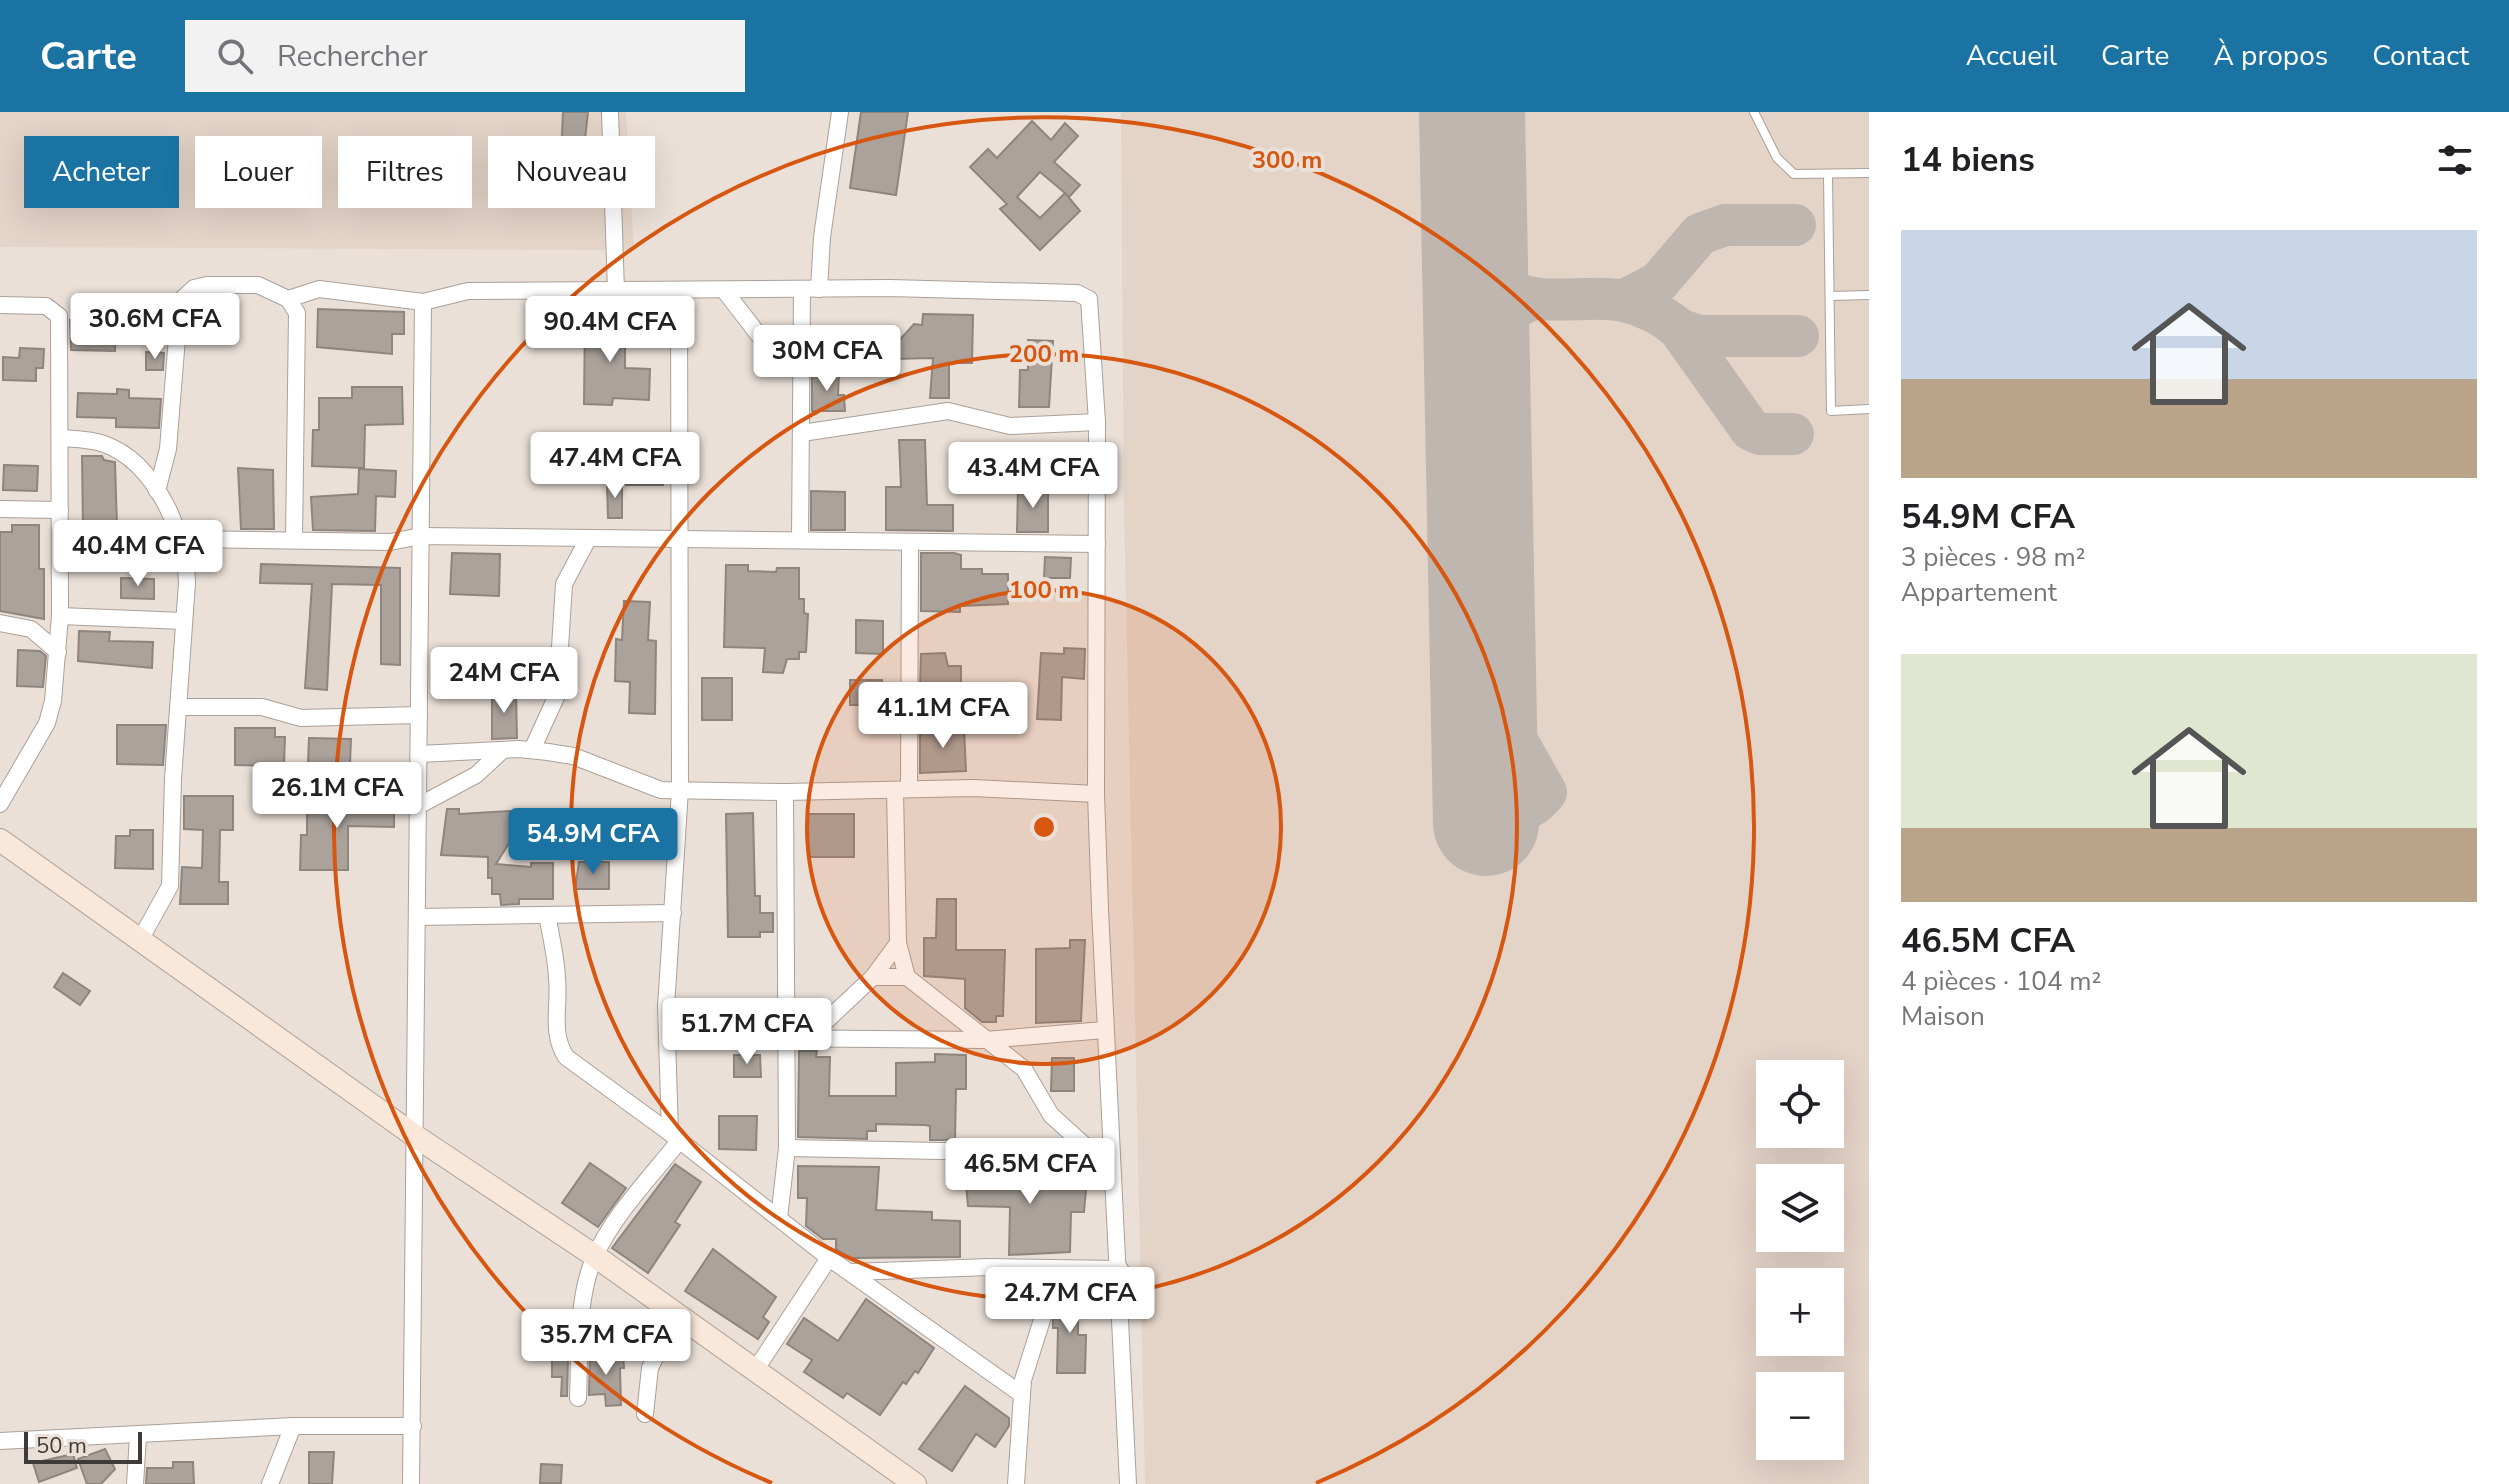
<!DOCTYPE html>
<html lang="fr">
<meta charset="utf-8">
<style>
:root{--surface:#fff;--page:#f2f2f2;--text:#202124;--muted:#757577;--accent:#1a73a2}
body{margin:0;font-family:"Nunito Sans",sans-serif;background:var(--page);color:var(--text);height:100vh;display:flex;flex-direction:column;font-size:30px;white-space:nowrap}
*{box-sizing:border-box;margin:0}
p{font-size:26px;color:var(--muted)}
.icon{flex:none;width:44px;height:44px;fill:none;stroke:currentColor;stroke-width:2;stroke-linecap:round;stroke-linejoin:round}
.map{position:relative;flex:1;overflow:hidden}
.drawer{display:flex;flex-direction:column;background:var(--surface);width:640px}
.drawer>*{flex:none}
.banner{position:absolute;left:24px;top:24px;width:760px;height:72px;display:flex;gap:16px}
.buttons{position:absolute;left:1756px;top:948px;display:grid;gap:16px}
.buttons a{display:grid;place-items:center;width:88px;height:88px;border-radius:0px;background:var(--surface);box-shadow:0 8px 32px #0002;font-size:40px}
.scale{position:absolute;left:24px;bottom:20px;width:118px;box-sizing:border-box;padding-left:8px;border:4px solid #3f3b38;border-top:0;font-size:22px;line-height:28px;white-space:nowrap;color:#3f3b38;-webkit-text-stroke:6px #eae0d8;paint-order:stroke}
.price{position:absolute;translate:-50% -68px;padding:0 18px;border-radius:8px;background:#fff;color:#222;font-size:26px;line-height:52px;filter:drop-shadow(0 2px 4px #0008)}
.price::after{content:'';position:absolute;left:50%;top:48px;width:24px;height:18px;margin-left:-12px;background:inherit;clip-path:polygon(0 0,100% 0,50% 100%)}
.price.on{background:var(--accent);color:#fff}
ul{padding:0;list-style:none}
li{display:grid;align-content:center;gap:16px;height:424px;padding:0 32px}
li span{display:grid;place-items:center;height:248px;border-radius:0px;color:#555}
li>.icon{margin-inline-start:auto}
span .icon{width:144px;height:144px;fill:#fffc;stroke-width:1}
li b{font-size:34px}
h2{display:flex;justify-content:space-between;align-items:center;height:96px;padding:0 32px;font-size:34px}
.tag{padding:0 28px;border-radius:0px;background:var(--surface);box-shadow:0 8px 32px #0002;font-size:28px;line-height:72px}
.tag.on{background:var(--accent);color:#fff}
header{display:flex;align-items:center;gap:48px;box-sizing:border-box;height:112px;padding:0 40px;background:var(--accent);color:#fff}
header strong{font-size:38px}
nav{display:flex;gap:44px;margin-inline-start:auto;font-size:28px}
.search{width:560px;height:72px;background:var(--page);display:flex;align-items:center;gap:20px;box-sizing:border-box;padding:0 28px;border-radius:0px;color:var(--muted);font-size:30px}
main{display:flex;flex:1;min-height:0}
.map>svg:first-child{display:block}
.built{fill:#e4d3c7;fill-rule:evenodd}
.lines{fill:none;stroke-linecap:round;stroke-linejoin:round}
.taxiway{stroke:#bfb6b0;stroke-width:42}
.runway{stroke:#bfb6b0;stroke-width:106}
.building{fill:#aba29b;stroke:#8e857e;stroke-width:2;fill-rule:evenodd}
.lane-casing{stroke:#aaa099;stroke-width:10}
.street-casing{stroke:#aaa099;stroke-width:18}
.secondary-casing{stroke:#aaa099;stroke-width:24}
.lane{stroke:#fff;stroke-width:8}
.street{stroke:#fff;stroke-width:16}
.secondary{stroke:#f9e7d9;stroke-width:22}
.ring{fill:none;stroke:#d75610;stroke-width:4}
.centre{fill:#d75610;stroke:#eae0d8;stroke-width:4}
.ring-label{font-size:24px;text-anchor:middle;font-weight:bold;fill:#d75610;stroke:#eae0d8;stroke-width:8;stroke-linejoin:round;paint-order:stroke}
</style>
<header>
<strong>Carte</strong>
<div class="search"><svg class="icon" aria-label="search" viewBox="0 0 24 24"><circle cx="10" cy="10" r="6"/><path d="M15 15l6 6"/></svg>Rechercher</div>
<nav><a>Accueil</a><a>Carte</a><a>À propos</a><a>Contact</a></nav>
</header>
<main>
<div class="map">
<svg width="1869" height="1372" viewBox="0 0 1869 1372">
<rect width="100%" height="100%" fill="#eae0d8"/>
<g class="built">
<path d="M 0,0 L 626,0 L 634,138 L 0,135 Z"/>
<path d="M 1121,0 L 1869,0 L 1869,1372 L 1145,1372 L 1124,397 ZM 1770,962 L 1830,962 L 1830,1022 L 1770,1022 ZM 1770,1066 L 1830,1066 L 1830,1126 L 1770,1126 ZM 1770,1170 L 1830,1170 L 1830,1230 L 1770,1230 ZM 1770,1274 L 1830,1274 L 1830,1334 L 1770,1334 Z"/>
</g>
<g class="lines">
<g class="taxiway">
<path d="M 1475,136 C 1482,150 1489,166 1503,175 C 1539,198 1585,181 1624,189 C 1644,194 1664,204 1679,217 L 1751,318 L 1760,322 L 1793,322"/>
<path d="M 1623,189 L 1658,171 L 1700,122 L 1725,113 L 1795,113"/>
<path d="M 1679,217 L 1698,224 L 1798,224"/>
<path d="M 1477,248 C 1488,211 1498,203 1533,187"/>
<path d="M 1483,569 L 1546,680 C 1516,721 1451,699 1465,648 C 1468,637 1478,625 1484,615"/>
</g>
<path class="runway" d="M 1472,0 L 1486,711"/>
</g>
<g class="building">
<path d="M 563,0 L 588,0 L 583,46 L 561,45 Z"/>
<path d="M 861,0 L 908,0 L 896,83 L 850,76 Z"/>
<path d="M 1032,9 L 1051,28 L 1065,11 L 1078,24 L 1054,50 L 1080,73 L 1069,85 L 1065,81 L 1080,99 L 1040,138 L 1000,97 L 1007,92 L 970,55 L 988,37 L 997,46 ZM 1040,60 L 1065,81 L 1040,106 L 1017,85 Z"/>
<path d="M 77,196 L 116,201 L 115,239 L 71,238 L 70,208 L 77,209 Z"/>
<path d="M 191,196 L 231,197 L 231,231 L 190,230 Z"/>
<path d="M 318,197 L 404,200 L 404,222 L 392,222 L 392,242 L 317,235 Z"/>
<path d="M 923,202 L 973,203 L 972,251 L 949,251 L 949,286 L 930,286 L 933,246 L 894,247 L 893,235 L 914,212 L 922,213 Z"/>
<path d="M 585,204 L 625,204 L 625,256 L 650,257 L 649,288 L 613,286 L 612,293 L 584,292 Z"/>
<path d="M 843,221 L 860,221 L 859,249 L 843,249 Z"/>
<path d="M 1028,228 L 1053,229 L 1049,295 L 1019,295 L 1020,258 L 1028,258 Z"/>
<path d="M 20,236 L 44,237 L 43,256 L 36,256 L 36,269 L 3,268 L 3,245 L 19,246 Z"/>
<path d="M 146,240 L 164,241 L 163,258 L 146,258 Z"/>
<path d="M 812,261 L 839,261 L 838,283 L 844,283 L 845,299 L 812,299 Z"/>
<path d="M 352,275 L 402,275 L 403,312 L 365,313 L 364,356 L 312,354 L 313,318 L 319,318 L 319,286 L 352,286 Z"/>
<path d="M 117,277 L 129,278 L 129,286 L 161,287 L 159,316 L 116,315 L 116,306 L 77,305 L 78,281 L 117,282 Z"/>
<path d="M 640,326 L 663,326 L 663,373 L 626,373 L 626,335 L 640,335 Z"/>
<path d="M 899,328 L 925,328 L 927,393 L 953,393 L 953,419 L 886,418 L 886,375 L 901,375 Z"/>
<path d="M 1013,338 L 1013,372 L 976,374 L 976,346 L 998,345 L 998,339 Z"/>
<path d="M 82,344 L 102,344 L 104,348 L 115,350 L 118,448 L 76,442 L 78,416 L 83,416 Z"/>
<path d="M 4,353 L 38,354 L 37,379 L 3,378 Z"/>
<path d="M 238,356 L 273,358 L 274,417 L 241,417 Z"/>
<path d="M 359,357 L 396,359 L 395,385 L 376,384 L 375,419 L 313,418 L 311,385 L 358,382 Z"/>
<path d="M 607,371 L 622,371 L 622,406 L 608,406 Z"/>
<path d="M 1018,375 L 1048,375 L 1048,420 L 1017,420 Z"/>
<path d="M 811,379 L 845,380 L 845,418 L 811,418 Z"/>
<path d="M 12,413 L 39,413 L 39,457 L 44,457 L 44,507 L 0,499 L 0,420 L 12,420 Z"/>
<path d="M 452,441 L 500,442 L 499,484 L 450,482 Z"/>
<path d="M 921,441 L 954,441 L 961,443 L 961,457 L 982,457 L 982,462 L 1008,462 L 1008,492 L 960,494 L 960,500 L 921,499 Z"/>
<path d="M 1045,445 L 1071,446 L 1070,466 L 1044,466 Z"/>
<path d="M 261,452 L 400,456 L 400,553 L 381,552 L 381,473 L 332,472 L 327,578 L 305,576 L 312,472 L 260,471 Z"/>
<path d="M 726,453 L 748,453 L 748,459 L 776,460 L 777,456 L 799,456 L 799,487 L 804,487 L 804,501 L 808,502 L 806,540 L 799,540 L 799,547 L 787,547 L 783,561 L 763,560 L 765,536 L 724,535 Z"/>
<path d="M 121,466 L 154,467 L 154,487 L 121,486 Z"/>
<path d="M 624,489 L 650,490 L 648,528 L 656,529 L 655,602 L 629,601 L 630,570 L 615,569 L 616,527 L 622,528 Z"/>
<path d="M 856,508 L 883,509 L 883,542 L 856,541 Z"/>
<path d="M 79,519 L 110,520 L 109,529 L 153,530 L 152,556 L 78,549 Z"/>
<path d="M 1064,536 L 1085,537 L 1084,567 L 1062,565 L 1061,608 L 1037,607 L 1041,541 L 1064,542 Z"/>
<path d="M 18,538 L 40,539 L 46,544 L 43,575 L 17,574 Z"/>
<path d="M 945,541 L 948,554 L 961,554 L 961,574 L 920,574 L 921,542 Z"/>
<rect x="702" y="566" width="30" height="42"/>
<rect x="850" y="568" width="32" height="25"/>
<path d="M 492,579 L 516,579 L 517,626 L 492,627 Z"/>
<path d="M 117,613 L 166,613 L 163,653 L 117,652 Z"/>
<path d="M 964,615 L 966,659 L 920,661 L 920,617 Z"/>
<path d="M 235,616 L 275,616 L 275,625 L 285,625 L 284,654 L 235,653 Z"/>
<path d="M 309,626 L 351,627 L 350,652 L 308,652 Z"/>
<path d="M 184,684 L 233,684 L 233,718 L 220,718 L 219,770 L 228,770 L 228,792 L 180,792 L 182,755 L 202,756 L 203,718 L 184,717 Z"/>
<path d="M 307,686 L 372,688 L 372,695 L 394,696 L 394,715 L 348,714 L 348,758 L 300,758 L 301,723 L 307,723 Z"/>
<path d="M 447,697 L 459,697 L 459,702 L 510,699 L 511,728 L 496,752 L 531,755 L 531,751 L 553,751 L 553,787 L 519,787 L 519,792 L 501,793 L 500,782 L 492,782 L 492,766 L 488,766 L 488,745 L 441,743 Z"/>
<path d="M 753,701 L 755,784 L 760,784 L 760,801 L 773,801 L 773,820 L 760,820 L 760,825 L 728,825 L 726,702 Z"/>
<path d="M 610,702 L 656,705 L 654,740 L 608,736 Z"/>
<rect x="808" y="702" width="46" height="43"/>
<path d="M 130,718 L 153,718 L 153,757 L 115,756 L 116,724 L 130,724 Z"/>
<path d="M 579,750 L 609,750 L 609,777 L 575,777 Z"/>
<path d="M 937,787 L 956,787 L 956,838 L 1005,838 L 1003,904 L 996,904 L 996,910 L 982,910 L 965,896 L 965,867 L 924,864 L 924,826 L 936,826 Z"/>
<path d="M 1070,828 L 1085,828 L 1081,909 L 1036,911 L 1036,837 L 1070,836 Z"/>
<path d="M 63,861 L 90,879 L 80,893 L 54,875 Z"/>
<path d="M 799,939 L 817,939 L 816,945 L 830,945 L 829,984 L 896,984 L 896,951 L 935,950 L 935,942 L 966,943 L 966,977 L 956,977 L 955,1028 L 930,1028 L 930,1014 L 925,1013 L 876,1012 L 876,1019 L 867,1019 L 867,1027 L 798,1025 Z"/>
<path d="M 734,943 L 760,943 L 761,965 L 734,965 Z"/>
<path d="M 1052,946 L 1074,946 L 1074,979 L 1051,979 Z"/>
<path d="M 719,1004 L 757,1004 L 756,1038 L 719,1037 Z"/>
<path d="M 590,1051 L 626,1076 L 598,1115 L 562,1091 Z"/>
<path d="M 964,1051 L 1004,1055 L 1003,1065 L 1037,1065 L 1036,1076 L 1062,1076 L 1062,1055 L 1088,1056 L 1084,1100 L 1071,1100 L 1070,1140 L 1009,1143 L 1010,1095 L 968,1094 Z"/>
<path d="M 675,1052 L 701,1070 L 675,1110 L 680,1113 L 648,1161 L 612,1136 Z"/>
<path d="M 798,1054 L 879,1055 L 876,1098 L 932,1100 L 932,1108 L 960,1109 L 960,1145 L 850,1146 L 836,1137 L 836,1127 L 823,1127 L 806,1114 L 807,1086 L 798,1086 Z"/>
<path d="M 713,1137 L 776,1185 L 763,1205 L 769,1210 L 758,1227 L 685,1179 Z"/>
<path d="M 1063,1177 L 1078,1177 L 1078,1223 L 1086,1223 L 1085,1261 L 1057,1261 L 1058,1216 L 1053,1216 L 1053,1208 Z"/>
<path d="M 866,1187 L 934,1236 L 918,1261 L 915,1259 L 906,1272 L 903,1270 L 880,1303 L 847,1281 L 843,1286 L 804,1260 L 812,1248 L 787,1232 L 804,1206 L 838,1229 Z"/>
<path d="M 590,1241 L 623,1242 L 624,1256 L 620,1256 L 621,1293 L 606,1294 L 605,1282 L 589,1283 Z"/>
<path d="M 552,1248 L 568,1248 L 567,1284 L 561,1284 L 562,1265 L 552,1265 Z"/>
<path d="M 965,1274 L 1009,1306 L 1009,1314 L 995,1335 L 976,1322 L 952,1359 L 919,1337 Z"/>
<path d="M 105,1337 L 115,1357 L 101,1372 L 87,1372 L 78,1347 Z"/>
<path d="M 309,1340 L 334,1340 L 332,1372 L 309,1372 Z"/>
<path d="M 73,1342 L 77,1356 L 39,1370 L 33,1351 Z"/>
<path d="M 173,1350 L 193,1350 L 194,1372 L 146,1372 L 147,1356 L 173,1356 Z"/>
<path d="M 541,1352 L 562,1353 L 561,1371 L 540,1371 Z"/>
</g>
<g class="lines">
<g class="lane-casing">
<g id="lane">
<path d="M 1754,0 L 1777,46 L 1794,62 L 1869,61"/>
<path d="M 1828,63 L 1831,299 L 1869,297"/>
<path d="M 1830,184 L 1869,183"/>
</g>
</g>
<g class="street-casing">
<g id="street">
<path d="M 610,0 L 616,179"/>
<path d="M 819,177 L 822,125 L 840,0"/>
<path d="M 724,178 L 768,235 L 801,240"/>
<path d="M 288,187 L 319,177 L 423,190 L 468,179 L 890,176 L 1077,181 L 1089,187 L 1097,310 L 1096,682 L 1100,797 L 1128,1372"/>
<path d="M 0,193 L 46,194 L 59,204 L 60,504 L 53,589 L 47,611 L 0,692"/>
<path d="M 802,321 L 948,299 L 1010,314 L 1097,310"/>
<path d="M 61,326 C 75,327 91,327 104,332 C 155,350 186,421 187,471 L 173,667 L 170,774 L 140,828"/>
<path d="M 157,379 L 168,337 L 180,189 L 194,176 L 207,173 L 258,173 L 288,187 L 297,201 L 294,428"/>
<path d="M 0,397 L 60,398"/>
<path d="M 183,427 L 390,430 L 421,424 L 1097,432"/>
<path d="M 800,428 L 802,177"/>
<path d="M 60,504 L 184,509"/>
<path d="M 0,511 L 31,517 L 58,540"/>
<path d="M 179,595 L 262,595 L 301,606 L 419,603"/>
<path d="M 532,638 L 557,583 L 564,472 L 588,427"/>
<path d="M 419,642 L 519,637 L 548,640 L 573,644 L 661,678 L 785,680 L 973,676 L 1096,682"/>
<path d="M 909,677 L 910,432"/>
<path d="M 895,678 L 898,831 L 907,865 L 1024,957 L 1051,1003 L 1094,1042"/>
<path d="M 418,694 L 476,663 L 503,638"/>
<path d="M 547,803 C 551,824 556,845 557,866 C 560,894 550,920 566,945 L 670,1021 L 829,1146 L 1021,1282"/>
<path d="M 417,805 L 673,801"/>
<path d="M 873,865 L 907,865"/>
<path d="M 668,925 L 985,928 L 1104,918"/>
<path d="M 808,926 L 873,865 L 898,831"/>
<path d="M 670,1021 L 666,895 L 680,678 L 679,178"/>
<path d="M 787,1036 L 1096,1042"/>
<path d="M 779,1106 L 787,1036 L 785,680"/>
<path d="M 852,1160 L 989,1155 L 1120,1157"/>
<path d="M 756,1257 L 829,1146"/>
<path d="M 578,1286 C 580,1241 576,1186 595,1144 C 614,1102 651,1065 679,1029"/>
<path d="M 645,1302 L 650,1256 L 675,1204"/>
<path d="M 0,1329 L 293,1314 L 413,1314"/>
<path d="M 135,1372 L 138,1325"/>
<path d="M 270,1372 L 293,1314"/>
<path d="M 411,1372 L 423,190"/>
<path d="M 1016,1372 L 1023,1268 L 1058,1157"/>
</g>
</g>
<g class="secondary-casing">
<path id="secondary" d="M 0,728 L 415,1024 L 595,1144 L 915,1372"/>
</g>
<use href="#lane" class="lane"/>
<use href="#street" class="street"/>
<use href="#secondary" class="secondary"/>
</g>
<circle cx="1044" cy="715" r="237" fill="#d75610" fill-opacity=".12"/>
<g class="ring">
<circle cx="1044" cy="715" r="237"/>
<circle cx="1044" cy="715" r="473"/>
<path d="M772 1371A710 710 0 1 1 1316 1371"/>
</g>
<circle cx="1044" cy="715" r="12" class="centre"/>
<g class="ring-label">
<text x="1287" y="56">300 m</text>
<text x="1044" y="250">200 m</text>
<text x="1044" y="486">100 m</text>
</g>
</svg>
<div class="buttons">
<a><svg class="icon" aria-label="locate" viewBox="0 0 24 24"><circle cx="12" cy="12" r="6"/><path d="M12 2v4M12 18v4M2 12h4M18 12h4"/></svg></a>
<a><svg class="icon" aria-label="layers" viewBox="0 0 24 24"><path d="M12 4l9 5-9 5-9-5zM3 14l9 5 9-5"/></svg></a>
<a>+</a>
<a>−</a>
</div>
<div class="scale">50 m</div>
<b class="price" style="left:155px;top:249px">30.6M CFA</b>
<b class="price" style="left:610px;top:252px">90.4M CFA</b>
<b class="price" style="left:827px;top:281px">30M CFA</b>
<b class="price" style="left:615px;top:388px">47.4M CFA</b>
<b class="price" style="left:1033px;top:398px">43.4M CFA</b>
<b class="price" style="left:138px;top:476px">40.4M CFA</b>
<b class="price" style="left:504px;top:603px">24M CFA</b>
<b class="price" style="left:943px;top:638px">41.1M CFA</b>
<b class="price" style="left:337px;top:718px">26.1M CFA</b>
<b class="price on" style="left:593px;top:764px">54.9M CFA</b>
<b class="price" style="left:747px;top:954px">51.7M CFA</b>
<b class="price" style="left:1030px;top:1094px">46.5M CFA</b>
<b class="price" style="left:1070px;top:1223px">24.7M CFA</b>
<b class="price" style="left:606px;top:1265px">35.7M CFA</b>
<div class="banner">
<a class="tag on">Acheter</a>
<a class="tag">Louer</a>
<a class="tag">Filtres</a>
<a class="tag">Nouveau</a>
</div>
</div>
<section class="drawer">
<h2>14 biens<svg class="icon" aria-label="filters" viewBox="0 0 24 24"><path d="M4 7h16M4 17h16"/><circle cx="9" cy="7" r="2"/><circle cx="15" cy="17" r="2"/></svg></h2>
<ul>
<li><span style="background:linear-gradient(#c9d6e8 60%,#b9a48a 0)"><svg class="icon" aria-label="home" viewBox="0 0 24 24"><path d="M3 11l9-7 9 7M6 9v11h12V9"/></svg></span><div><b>54.9M CFA</b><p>3 pièces · 98 m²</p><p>Appartement</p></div></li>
<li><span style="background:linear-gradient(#dfe7d0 70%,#b9a48a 0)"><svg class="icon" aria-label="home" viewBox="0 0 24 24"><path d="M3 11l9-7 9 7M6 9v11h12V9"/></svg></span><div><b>46.5M CFA</b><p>4 pièces · 104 m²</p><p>Maison</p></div></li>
</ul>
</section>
</main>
